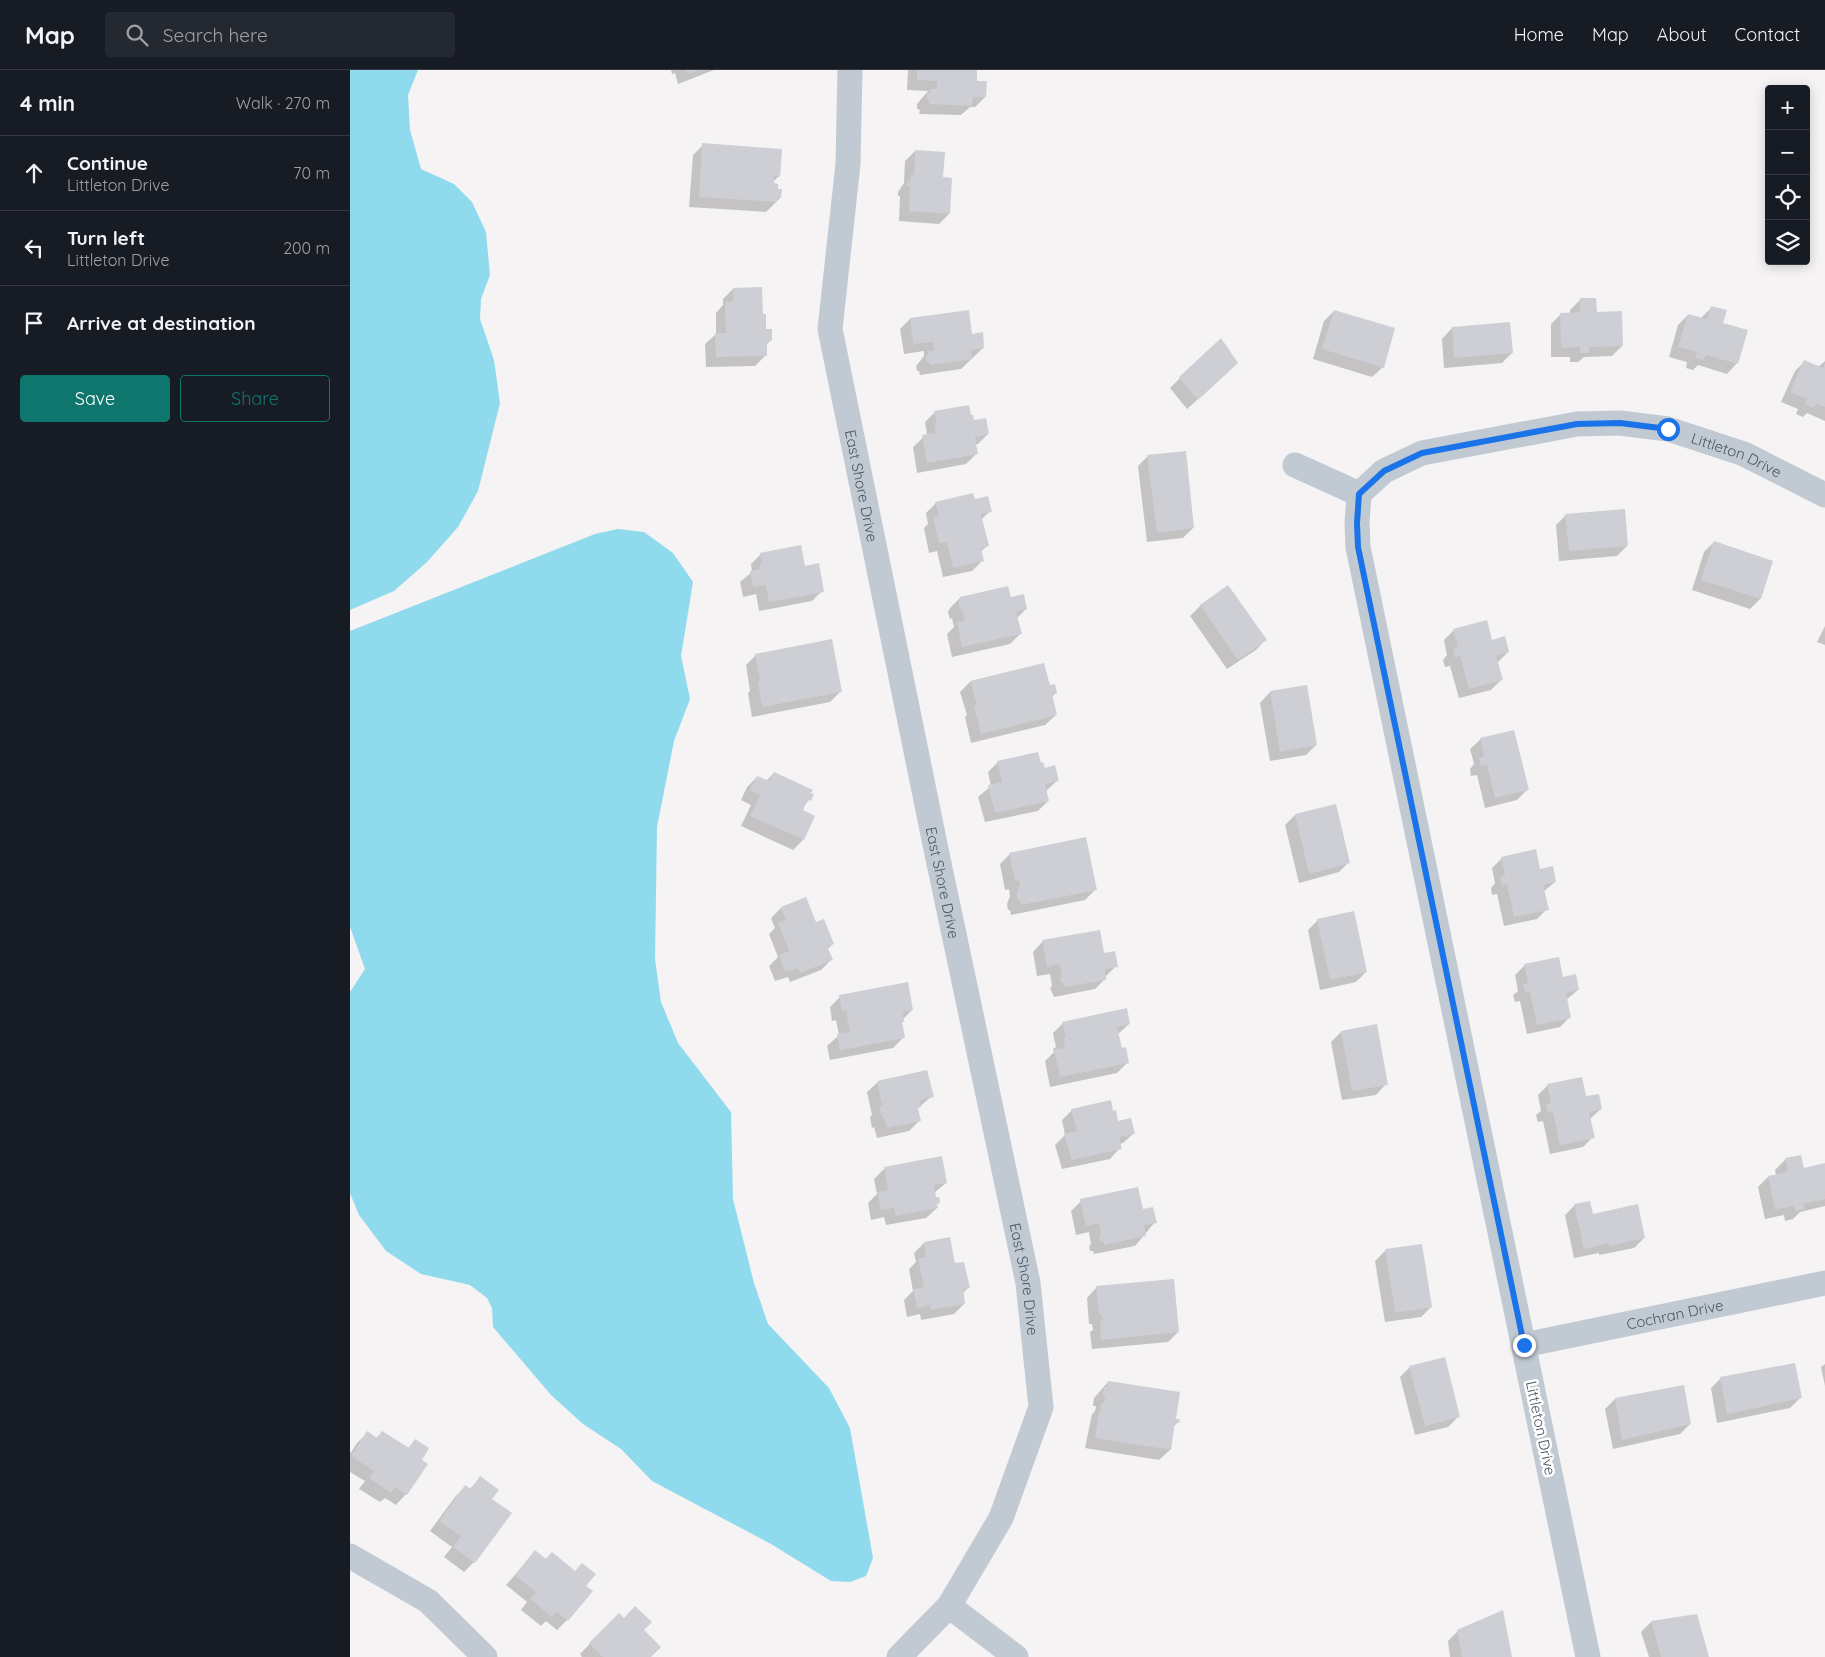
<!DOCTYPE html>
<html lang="en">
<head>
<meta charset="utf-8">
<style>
	body { margin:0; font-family:Quicksand,sans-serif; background:#242831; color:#f1f3f6 }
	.controls { position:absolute; right:15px; top:15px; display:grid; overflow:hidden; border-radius:5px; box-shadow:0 2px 12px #0003 }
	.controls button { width:45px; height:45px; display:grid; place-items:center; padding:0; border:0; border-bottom:1px solid #363941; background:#171b24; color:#f1f3f6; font:25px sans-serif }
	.stop { position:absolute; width:15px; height:15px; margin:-11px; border:4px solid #1a73e8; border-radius:50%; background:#fff }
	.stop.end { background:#1a73e8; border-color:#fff; box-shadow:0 1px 5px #0008 }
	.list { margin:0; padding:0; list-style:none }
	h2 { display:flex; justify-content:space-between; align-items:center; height:65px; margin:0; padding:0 20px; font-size:21px }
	h2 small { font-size:16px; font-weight:400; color:#9ea1a6 }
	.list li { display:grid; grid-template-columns:32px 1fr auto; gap:15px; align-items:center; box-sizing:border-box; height:75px; padding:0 20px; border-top:1px solid #363941 }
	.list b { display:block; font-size:19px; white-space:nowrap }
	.list p { margin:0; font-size:16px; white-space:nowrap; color:#9ea1a6 }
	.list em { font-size:16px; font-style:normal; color:#9ea1a6 }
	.actions { display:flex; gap:10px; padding:15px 20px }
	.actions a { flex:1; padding:11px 0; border:1px solid #0f766e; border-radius:5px; text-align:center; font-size:18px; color:#0f766e }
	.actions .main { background:#0f766e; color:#fff }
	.icon { flex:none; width:28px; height:28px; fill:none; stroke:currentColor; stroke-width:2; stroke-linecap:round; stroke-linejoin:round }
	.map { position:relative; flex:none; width:1475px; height:1587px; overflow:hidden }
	header { display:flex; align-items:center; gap:30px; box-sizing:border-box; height:70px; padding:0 25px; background:#171b24; border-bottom:1px solid #363941 }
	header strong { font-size:24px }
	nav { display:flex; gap:28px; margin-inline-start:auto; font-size:18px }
	.search { width:350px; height:45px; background:#242831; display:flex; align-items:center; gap:12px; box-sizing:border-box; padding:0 18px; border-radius:5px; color:#9ea1a6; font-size:19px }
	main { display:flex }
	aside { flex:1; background:#171b24 }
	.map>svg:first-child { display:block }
	.water { fill:#90daee }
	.shadow { fill:#0003 }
	.building { fill:#cdcfd5 }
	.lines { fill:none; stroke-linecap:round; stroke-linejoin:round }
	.street { stroke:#c1cad2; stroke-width:25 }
	.route { stroke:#1a73e8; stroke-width:6 }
	.labels { text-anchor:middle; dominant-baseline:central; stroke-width:5; stroke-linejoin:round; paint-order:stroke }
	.street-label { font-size:15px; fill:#4a5661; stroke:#fff }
</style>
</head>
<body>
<header>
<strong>Map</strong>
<div class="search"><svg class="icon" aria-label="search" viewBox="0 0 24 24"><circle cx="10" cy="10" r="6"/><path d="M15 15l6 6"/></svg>Search here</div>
<nav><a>Home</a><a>Map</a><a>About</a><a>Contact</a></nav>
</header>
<main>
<aside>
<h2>4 min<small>Walk · 270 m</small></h2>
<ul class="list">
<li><svg class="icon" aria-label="ahead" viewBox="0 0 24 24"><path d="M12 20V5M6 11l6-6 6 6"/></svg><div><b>Continue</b><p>Littleton Drive</p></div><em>70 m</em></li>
<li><svg class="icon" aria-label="left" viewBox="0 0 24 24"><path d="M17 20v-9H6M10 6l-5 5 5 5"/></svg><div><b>Turn left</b><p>Littleton Drive</p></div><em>200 m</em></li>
<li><svg class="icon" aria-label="arrive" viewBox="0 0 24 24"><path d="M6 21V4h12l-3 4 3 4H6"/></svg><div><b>Arrive at destination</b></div></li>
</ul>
<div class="actions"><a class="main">Save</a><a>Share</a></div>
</aside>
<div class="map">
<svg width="1475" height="1587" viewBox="0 0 1475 1587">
	<rect width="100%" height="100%" fill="#f5f3f3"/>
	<path class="water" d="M0,0H68L58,25L60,60L71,99L104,114L122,132L136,162L140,205L131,229L130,249L144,290L150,333L128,421L108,457L77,492L44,521L0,540Z
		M268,459L294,462L323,483L343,512L331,586L340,629L324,671L307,757L305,889L311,932L328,973L381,1042L383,1129L404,1213L418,1254L479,1318L500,1358L523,1488L516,1506L500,1512L481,1511L421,1474L302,1411L271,1379L233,1354L201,1325L143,1257L142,1238L137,1228L120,1215L71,1204L36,1181L9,1145L0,1123V922L15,899L0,857V561L245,464Z"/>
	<path class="shadow" d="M321,0H364L328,14L325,3L322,4Z
		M558,0H626L625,12L635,27L625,37H620L611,45L569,44L570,40L567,39V34L578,21L557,20Z
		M353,75L429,106L423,112L430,128L416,142L339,137L343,85Z
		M565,81L592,108L599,144L589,154L549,151L550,126H548V122L554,113L555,91Z
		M383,219L412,245L415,260L421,270L415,276L416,285L405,296L356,297L355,274L366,264V243L373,235V229Z
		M1230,230L1245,243L1272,276L1262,286L1234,287L1228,292H1220V287H1201V254L1211,244H1220V240Z
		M1362,237L1371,254L1387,293L1377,304L1348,295L1343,300L1336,298L1337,292L1319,287L1328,255L1338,245L1351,248Z
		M984,241L1033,297L1022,307L963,289L974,251Z
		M560,249L621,265L633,278L611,299L570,305L569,301H567L566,296L574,286V281L554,284L550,259Z
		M1102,258L1162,283L1152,293L1094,298L1092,269Z
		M1455,291L1468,297L1475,291V351L1457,343L1453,347L1446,344L1448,339L1431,332L1445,301Z
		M877,303L837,339L820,318L830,308Z
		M585,342L623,352L638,364L628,374H625L626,384L616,394L567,403L563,377L577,364L575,352Z
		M798,386L843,458L833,468L797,472L788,396Z
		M624,431L640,441L631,450L637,476L630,482L632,491L622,501L593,507L587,481L579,483L574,458L578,454L576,443L586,433Z
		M1216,445L1277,476L1267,486L1209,491L1206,455Z
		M1364,472L1422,491L1410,529L1400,539L1342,520L1354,482Z
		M411,484L454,498L472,521L462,531L409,541L406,524L393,527L390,512L402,502L401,494Z
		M878,516L916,569L906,580L877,599L840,546L850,536Z
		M610,528H660L676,539L667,548L670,564L660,574L602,587L597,564L604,557L602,548L600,549L598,542L600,538Z
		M1475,556V575L1467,572Z
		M1104,560L1141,572L1158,582L1148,592L1151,610L1141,620L1109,628L1100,596L1095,597L1093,590L1097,585L1094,570Z
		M406,585L490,622L480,632L402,647L398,623L400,621L396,595Z
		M620,612L699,617L706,623L701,627L706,645L695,655L621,673L615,647L617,645L610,622Z
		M956,616L966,675L956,685L920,691L910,633L920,622Z
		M1131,669L1177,720L1167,730L1135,738L1127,705L1121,706L1120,699L1124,694L1120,679Z
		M648,692L690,695L707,711L696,721L698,731L688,741L635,752L628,727L641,716L638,702Z
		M424,703L462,725L451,741L464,747L453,770L443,780L391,756L401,735L391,730L397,717L407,707L416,711Z
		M945,745L999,792L989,802L949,813L935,755Z
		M660,784L745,820L735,830L661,845L660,840H658L657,834L660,826L659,819L655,820L650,794Z
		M1152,788L1189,800L1205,812L1193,822L1197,839L1187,849L1154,856L1147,824L1142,825L1141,818L1145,813L1142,798Z
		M431,838L465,854L483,874L477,879L481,890L471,900L440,912L438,907L425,911L419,896L428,887L419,864L425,858L421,848Z
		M968,850L1016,902L1006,912L970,920L958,860Z
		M693,871L753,884L766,896L755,907V909L745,919L704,927L700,918L702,916L700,904L687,906L683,882Z
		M1175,895L1212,908L1228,920L1216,930L1220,947L1210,957L1177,964L1170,931L1165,932L1163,925L1168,921L1165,905Z
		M490,927L562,940L553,949L551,953L553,968L543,978L480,990L477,976L489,965L486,950L482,951L480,937Z
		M713,953L779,954L768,964L771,980L777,993L767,1003L700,1017L695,991L704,982L703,979L706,977L703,963Z
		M991,962L1036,1014L1026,1025L992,1030L981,972Z
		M528,1012L582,1026L567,1039L569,1051L559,1061L527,1068L524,1057L522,1058L520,1047L522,1045L517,1022Z
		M1198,1015L1235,1028L1251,1039L1240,1049L1243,1067L1233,1077L1200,1084L1193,1051L1188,1052L1186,1045L1191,1041L1188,1025Z
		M722,1040L762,1042L767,1052L784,1063L773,1073L769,1074L770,1078L760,1089L712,1099L705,1075L715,1065L712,1050Z
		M1450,1086L1453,1100L1475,1095V1136L1450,1142L1443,1149L1435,1151L1434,1145L1415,1149L1408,1117L1418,1107L1426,1105L1425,1100L1435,1090Z
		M591,1088L596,1113L584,1123L588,1133L586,1135L587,1138L576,1148L536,1155L534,1147L521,1150L518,1133L527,1124L524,1109L534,1099Z
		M731,1131L792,1141L805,1152L785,1176L744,1184L743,1181H740L739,1176L741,1174L739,1162L726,1165L721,1141Z
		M1225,1135L1242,1145L1294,1168L1284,1178L1249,1185V1183L1224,1188L1215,1145Z
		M574,1173L604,1194L618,1218L612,1224L614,1234L604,1244L571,1250L570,1244L557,1247L554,1230L563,1221L559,1199L566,1192L564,1183Z
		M1035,1181L1081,1237L1071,1247L1035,1252L1025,1191Z
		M747,1217L828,1262L818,1272L742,1279L740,1262L743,1260L742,1254H739L737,1228Z
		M1475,1294V1316L1471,1297Z
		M1060,1297L1108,1347L1098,1357L1065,1365L1050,1307Z
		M1371,1308L1450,1328L1440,1338L1367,1353L1361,1318Z
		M758,1312L828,1352L823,1357L820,1380L809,1390L735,1378L742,1344L745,1341L746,1336H743L744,1328Z
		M1265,1329L1340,1354L1330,1364L1263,1379L1255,1339Z
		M17,1363L26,1368L32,1363L57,1379L65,1371L70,1390L56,1424L46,1435L35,1428L30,1432L9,1419L15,1411L0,1402V1384L7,1373Z
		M130,1408L140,1429L124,1492L114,1502L94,1487L102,1477L80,1461L105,1427L115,1417L119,1420Z
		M185,1482L235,1516L217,1550L207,1560L196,1551L191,1556L171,1540L177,1532L156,1515Z
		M269,1544L274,1549L292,1560L299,1587H232L230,1584Z
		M1301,1552L1357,1587H1299L1291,1562Z
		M1108,1561L1161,1587H1100L1098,1571Z"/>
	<path class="building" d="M336,0H350L338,4Z
		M567,0H627V11H637L636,27H623L622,36L579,34V30L577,29V23H580V19H587V11L567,10Z
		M352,73L432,79L430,107L424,106V113L428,114V119H432L431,128H427V132L349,127Z
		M565,80L595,82L593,107L602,108L600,144L559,141L560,116H557L558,111H560L561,105H564Z
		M412,217L413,244H416V259H422V271H417V286L366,287L365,263H376L375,232L383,231V218Z
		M1230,228H1246L1247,242L1272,241L1273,276L1239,277V283H1230V277L1211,278L1210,243L1230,242Z
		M1361,236L1377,240L1373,253L1398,260L1388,294L1356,285L1354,290L1345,288L1347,282L1328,277L1338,244L1357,249Z
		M619,240L622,264L633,262L634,278L621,280L622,289L580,295L579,292H576V285H578V281L584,280L583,272L563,274L560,248Z
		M984,240L1045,258L1034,298L972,279Z
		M1160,252L1163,283L1104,288L1102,257Z
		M871,268L888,293L848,330L829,307Z
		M1454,290L1473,298L1475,293V337L1466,333L1464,338L1455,334L1457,329L1440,322Z
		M619,335L621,345H623L624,350L636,348L639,364L625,367L628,384L577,393L572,365L586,363L584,355H587L584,341Z
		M836,381L844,458L807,463L797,385Z
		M623,423L625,429L638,426L642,442L631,444L639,476L631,478L634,491L603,498L597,472L589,473L583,447L589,446L585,432Z
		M1275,439L1278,476L1219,481L1215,444Z
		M1364,471L1423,491L1411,529L1351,510Z
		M451,475L455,496L469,493L474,522L419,532L416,515L403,517L400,501L410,499V494H412L410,483Z
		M878,515L917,570L888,590L850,535Z
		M658,516L661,527L674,524L677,539L666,542L672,564L612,577L607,552L615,551L612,539H610L608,531H610V527Z
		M1137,550L1142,570L1155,566L1159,582L1146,586L1153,610L1119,619L1110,586L1105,588L1103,578L1108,577L1103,559Z
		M482,569L492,622L412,637L408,612L410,611L405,584Z
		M694,593L700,615L705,614L707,623L702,624L707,645L631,664L624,636L627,635L620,611Z
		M957,615L967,675L930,682L920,621Z
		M1164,660L1179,720L1145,728L1137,695L1131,697L1129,688L1134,686L1130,668Z
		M688,682L691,693L693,692L695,698L705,695L709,711L695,714L699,731L645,743L638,715L652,712L647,691Z
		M424,702L463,720L461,723L464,724L461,731L458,729L453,740L465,746L454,770L400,746L410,725L400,720L407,706L419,711Z
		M986,734L1000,793L959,804L945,744Z
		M736,767L747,820L671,835L670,830L668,831L666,823L668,822L667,817H670L669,810L665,811L659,783Z
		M1186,779L1190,799L1203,796L1206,812L1193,815L1199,840L1164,847L1157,814L1152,816L1150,806L1155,805L1151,787Z
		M456,827L466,852L474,849L484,874L477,876L483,890L450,903L448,898L435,902L429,885L439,881L428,853L436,850L431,837Z
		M1004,841L1017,902L980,910L967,849Z
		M750,860L754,883L765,881L768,897L755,899L756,910L714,917L713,913H711L709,907H712L710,894L697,897L692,870Z
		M1209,887L1213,907L1226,904L1229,920L1216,923L1221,948L1187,955L1180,922L1175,923L1173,914L1178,913L1174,894Z
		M558,912L563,940L553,942L554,952H552L555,968L490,980L487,964L500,962L496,941H492L489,925Z
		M777,938L780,954L767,957L772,978L776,977L779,993L710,1007L704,979L715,978L713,968L716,967L712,952Z
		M1027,954L1038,1015L1002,1021L991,961Z
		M577,1000L584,1027L569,1030L571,1037L568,1038L571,1051L537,1058L534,1048H532L529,1036H532L527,1011Z
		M1232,1007L1236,1026L1249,1024L1252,1039L1239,1042L1245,1068L1210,1075L1203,1042L1198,1043L1196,1034L1201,1033L1197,1014Z
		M761,1030L763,1041L766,1040L768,1051L781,1048L785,1064L769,1067L772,1079L722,1090L714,1064L727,1061L721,1039Z
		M1451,1085L1454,1098L1475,1093V1129L1453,1134L1454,1139L1445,1141L1444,1136L1425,1140L1418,1106L1438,1102L1435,1088Z
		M592,1086L597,1113L584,1115L586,1127H589L590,1133L587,1134L588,1138L546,1146L544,1138L531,1140L527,1122L538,1120L534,1097Z
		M788,1117L793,1139L803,1137L807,1153L794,1155L796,1166L754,1175L753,1171L750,1172L749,1165L751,1164L749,1153L736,1156L730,1129Z
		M1240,1131L1243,1144L1288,1134L1295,1168L1259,1176V1173L1234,1179L1224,1134Z
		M600,1167L605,1193L614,1192L620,1218L613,1219L615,1234L581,1240L580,1235L567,1238L563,1219L574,1217L568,1188L576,1187L574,1172Z
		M1072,1174L1082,1237L1045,1243L1035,1179Z
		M824,1209L829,1262L751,1270L750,1251H753L751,1244H749L746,1216Z
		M1095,1287L1110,1347L1075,1356L1059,1296Z
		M1445,1293L1452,1328L1377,1344L1370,1307Z
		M758,1311L830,1322L826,1349H830L829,1353L825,1352L821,1380L745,1368L749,1342H750L751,1333H754L755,1327L753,1326L754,1317H757Z
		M1334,1315L1341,1354L1272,1370L1265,1328Z
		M17,1361L27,1368L32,1361L59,1378L65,1369L79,1378L72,1390L78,1394L57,1425L45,1417L41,1423L19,1408L24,1401L1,1386Z
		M130,1406L149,1420L142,1429L162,1443L125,1493L103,1477L111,1466L91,1453L90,1450L115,1415L121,1419Z
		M185,1480L196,1489L202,1482L225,1501L232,1493L246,1504L236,1516L243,1521L218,1551L206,1542L202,1547L180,1529L186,1522L165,1505Z
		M285,1536L302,1552L294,1560L311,1577L301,1587H253L239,1573L269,1543L274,1548Z
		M1153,1540L1162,1587H1112L1107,1560Z
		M1347,1544L1359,1587H1311L1301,1551Z"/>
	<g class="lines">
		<g class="street">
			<path id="s1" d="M500,0L498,94L480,259L587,784L678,1213L691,1337L651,1448L599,1536L549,1587"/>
			<path d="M945,395L1009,424"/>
			<path id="s2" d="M1174,1275L1475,1213"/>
			<path d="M0,1486L78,1531L135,1587"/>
			<path d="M599,1536L666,1587"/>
			<path id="s3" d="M1238,1587L1008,477L1007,453L1009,424L1034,401L1072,383L1227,354L1270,353L1318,359L1394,384L1475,425"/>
		</g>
	</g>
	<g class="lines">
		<path class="route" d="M1174,1275L1008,477L1007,453L1009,424L1034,401L1072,383L1227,354L1270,353L1318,359"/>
	</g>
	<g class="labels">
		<g class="street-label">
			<text stroke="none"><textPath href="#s3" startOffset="1585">Littleton Drive</textPath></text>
			<text stroke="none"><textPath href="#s1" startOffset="420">East Shore Drive</textPath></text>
			<text stroke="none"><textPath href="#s1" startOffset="825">East Shore Drive</textPath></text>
			<text stroke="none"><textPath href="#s1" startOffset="1230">East Shore Drive</textPath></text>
			<text stroke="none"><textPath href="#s2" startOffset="154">Cochran Drive</textPath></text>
			<text transform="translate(1191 1358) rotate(78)">Littleton Drive</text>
		</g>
	</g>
</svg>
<div class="controls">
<button>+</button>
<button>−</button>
<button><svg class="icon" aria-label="locate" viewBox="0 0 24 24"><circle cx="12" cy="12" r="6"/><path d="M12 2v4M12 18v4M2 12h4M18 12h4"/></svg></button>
<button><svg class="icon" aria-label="layers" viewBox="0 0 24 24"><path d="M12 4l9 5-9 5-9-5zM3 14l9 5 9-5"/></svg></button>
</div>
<div class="stop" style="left:1318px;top:359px"></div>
<div class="stop end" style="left:1174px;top:1275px"></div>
</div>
</main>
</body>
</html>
